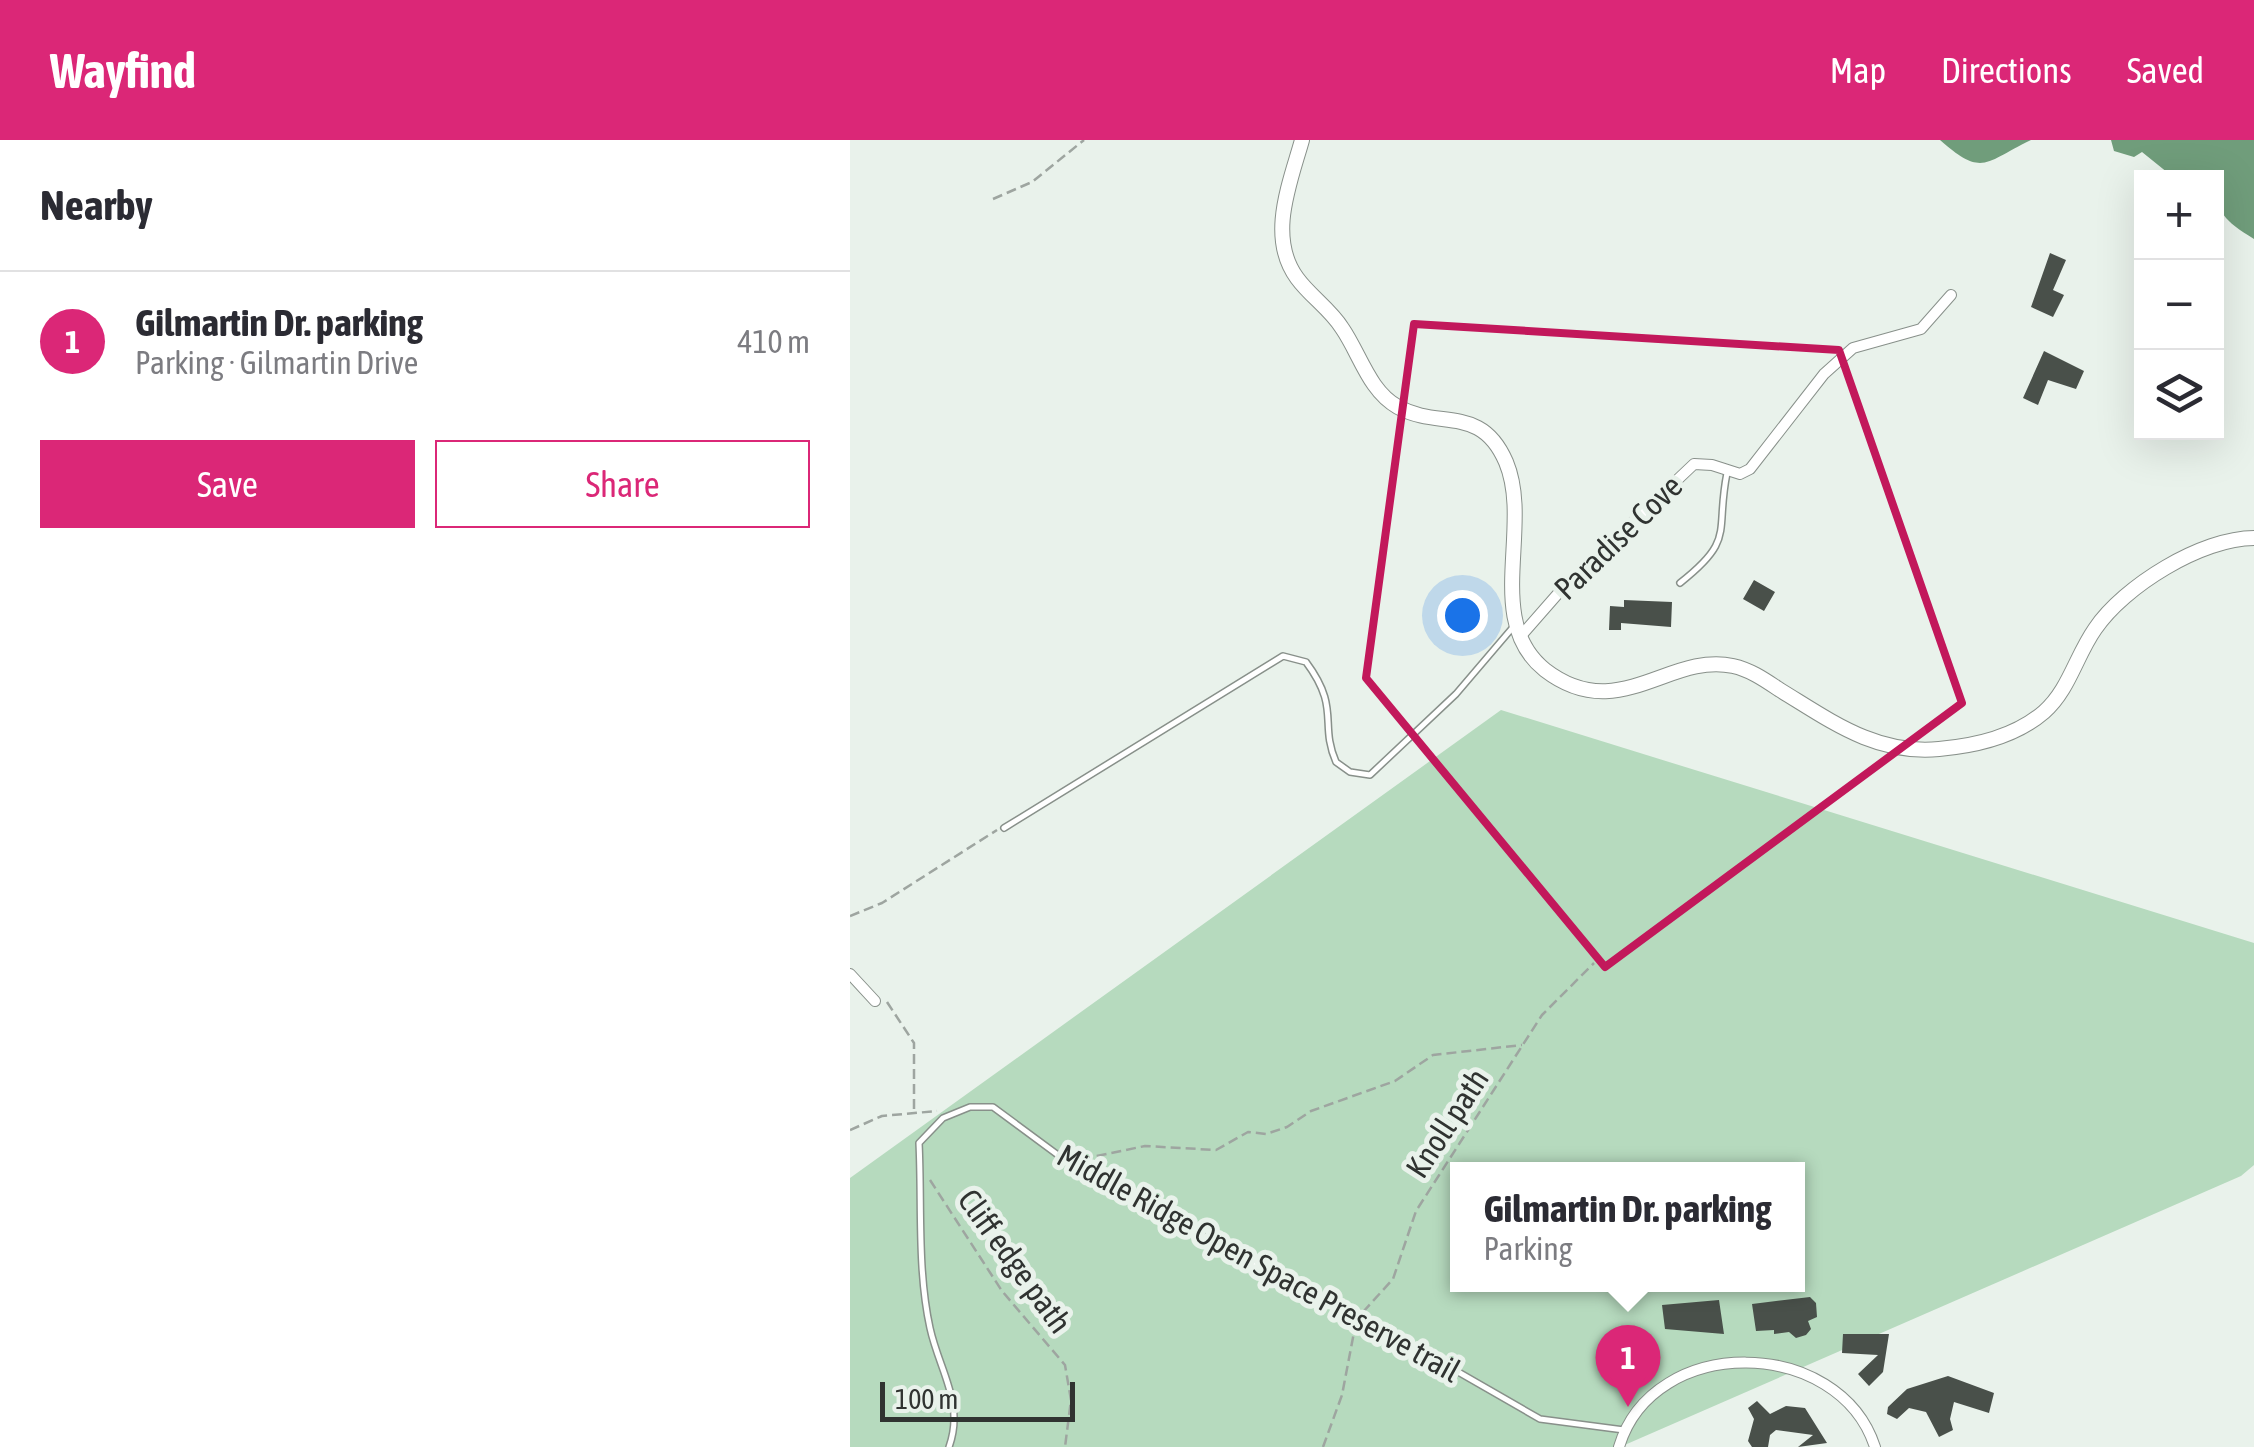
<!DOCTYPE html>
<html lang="en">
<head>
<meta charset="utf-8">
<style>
	body { margin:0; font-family:"Asap Condensed",sans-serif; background:#f2f2f3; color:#2b2b33 }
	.controls { position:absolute; right:30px; top:30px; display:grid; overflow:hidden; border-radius:0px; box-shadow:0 10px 40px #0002 }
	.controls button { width:90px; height:90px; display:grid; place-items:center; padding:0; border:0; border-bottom:2px solid #e1e1e2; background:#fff; color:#2b2b33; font:50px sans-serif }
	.scale { position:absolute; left:30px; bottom:25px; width:195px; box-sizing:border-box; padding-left:10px; border:5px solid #303331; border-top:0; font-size:28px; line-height:35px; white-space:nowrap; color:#303331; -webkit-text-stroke:8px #e9f2eb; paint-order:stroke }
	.you { position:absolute; left:612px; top:475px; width:35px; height:35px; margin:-25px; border:8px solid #fff; border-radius:50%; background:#1a73e8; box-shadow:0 0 0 15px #1a73e833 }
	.badge { display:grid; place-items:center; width:65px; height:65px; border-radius:50%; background:#db2777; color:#fff; font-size:32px; font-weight:700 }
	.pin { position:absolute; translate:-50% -82px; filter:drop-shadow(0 2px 5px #0008) }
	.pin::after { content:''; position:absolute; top:52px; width:35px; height:30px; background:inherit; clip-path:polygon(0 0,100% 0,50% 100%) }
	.popup { position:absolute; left:600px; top:1022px; width:355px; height:130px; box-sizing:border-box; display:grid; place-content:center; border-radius:0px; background:#fff; filter:drop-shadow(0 2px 8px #0005); font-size:32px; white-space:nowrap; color:#7c7c81 }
	.popup b { font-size:38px; color:#2b2b33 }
	.popup::after { content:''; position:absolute; left:50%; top:100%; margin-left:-20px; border:20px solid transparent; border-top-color:#fff }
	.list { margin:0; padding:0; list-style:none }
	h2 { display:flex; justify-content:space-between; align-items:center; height:130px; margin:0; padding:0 40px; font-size:42px }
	h2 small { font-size:32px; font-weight:400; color:#7c7c81 }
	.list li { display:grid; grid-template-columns:65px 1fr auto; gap:30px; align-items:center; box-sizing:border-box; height:140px; padding:0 40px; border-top:2px solid #e1e1e2 }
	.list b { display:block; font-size:38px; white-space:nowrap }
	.list p { margin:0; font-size:32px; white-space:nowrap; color:#7c7c81 }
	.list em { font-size:32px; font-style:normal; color:#7c7c81 }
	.actions { display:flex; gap:20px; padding:30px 40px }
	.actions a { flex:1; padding:22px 0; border:2px solid #db2777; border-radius:0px; text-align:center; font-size:35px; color:#db2777 }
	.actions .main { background:#db2777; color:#fff }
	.icon { flex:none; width:55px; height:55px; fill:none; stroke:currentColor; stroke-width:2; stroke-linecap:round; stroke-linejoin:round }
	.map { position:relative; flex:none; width:1404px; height:1307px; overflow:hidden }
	header { display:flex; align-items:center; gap:60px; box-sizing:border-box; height:140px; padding:0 50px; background:#db2777; color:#fff }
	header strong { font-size:48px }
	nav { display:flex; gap:55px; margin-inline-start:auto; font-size:35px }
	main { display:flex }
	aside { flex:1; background:#fff }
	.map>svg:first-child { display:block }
	.green { fill:#b6dabe; fill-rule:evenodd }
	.water { fill:#709d7b }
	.building { fill:#49504a }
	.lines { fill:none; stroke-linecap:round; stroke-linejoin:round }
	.lane-casing { stroke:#88908a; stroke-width:8 }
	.street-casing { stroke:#88908a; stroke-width:12 }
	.secondary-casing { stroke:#88908a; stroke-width:16 }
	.path { stroke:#9ea5a0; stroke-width:2.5; stroke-dasharray:10 5; stroke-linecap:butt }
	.lane { stroke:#fff; stroke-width:5 }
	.street { stroke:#fff; stroke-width:10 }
	.secondary { stroke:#fff; stroke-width:14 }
	.marked { fill:none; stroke:#c2185b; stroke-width:8; stroke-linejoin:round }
	.labels { text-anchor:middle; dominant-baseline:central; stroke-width:10; stroke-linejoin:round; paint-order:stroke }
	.street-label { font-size:32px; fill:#303331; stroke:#e9f2eb }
</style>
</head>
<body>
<header>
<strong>Wayfind</strong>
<nav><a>Map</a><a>Directions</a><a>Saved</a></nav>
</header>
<main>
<aside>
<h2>Nearby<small></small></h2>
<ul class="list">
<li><span class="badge">1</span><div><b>Gilmartin Dr. parking</b><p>Parking · Gilmartin Drive</p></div><em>410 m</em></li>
</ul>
<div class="actions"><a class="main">Save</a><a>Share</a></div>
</aside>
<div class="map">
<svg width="1404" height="1307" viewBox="0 0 1404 1307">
	<rect width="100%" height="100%" fill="#e9f2eb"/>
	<path class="green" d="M651,570L1404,803V1025L1391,1036L770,1307H0V1038ZM608,1030H948V1144H608Z"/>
	<path class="water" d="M1090,0H1181C1135,22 1133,38 1090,0Z
		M1261,0H1404V99C1374,80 1366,74 1366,38L1323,37L1292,12L1284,17L1264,11Z"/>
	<path class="building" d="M1200,113L1216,120L1203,150L1214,155L1203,177L1181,167Z
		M1194,211L1234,231L1226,249L1198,240L1188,265L1173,258Z
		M904,440L925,452L914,471L893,459Z
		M774,460L822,462L821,487L771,483V490H759L760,466L774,467Z
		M960,1157L966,1163L967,1177L958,1181L961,1189L956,1195L946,1198L939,1192L924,1194V1190L906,1191L902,1164Z
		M869,1160L874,1194L815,1189L812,1165Z
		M993,1194H1039L1033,1232L1019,1246L1008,1234L1028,1215L992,1213Z
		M1098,1236L1144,1253L1139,1273L1104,1262L1100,1279L1103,1290L1089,1297L1076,1272L1059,1268L1047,1279L1037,1274L1038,1267L1057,1249Z
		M907,1261L920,1274L936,1266L955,1268L977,1303L948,1307L963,1295L926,1290L920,1295L918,1307H902L898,1301L904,1279L898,1268Z"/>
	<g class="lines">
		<defs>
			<path id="lane" d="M830,443C886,399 865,393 877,333
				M154,688L433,516L456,522C491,569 469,583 486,622L500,632L520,635L606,554L664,486
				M99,1307C115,1263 89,1230 80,1188C67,1129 72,1063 69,1003L93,978L120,967H143L235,1035L556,1202L690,1279L774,1290"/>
			<path id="street" d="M670,497L712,449L844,324L862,325L890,334L900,329L974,234L1003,208L1071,189L1101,155
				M0,834L25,861
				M769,1307C803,1193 989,1196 1025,1307"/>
			<path id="secondary" d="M452,0C440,43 417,97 447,138C460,156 480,169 492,188C510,214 519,251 548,267C590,290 631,264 656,322C683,386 633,481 695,530C768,586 819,512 883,526C901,530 915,540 930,550C981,581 1026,615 1089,609C1125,606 1165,597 1194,572C1219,550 1226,516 1245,489C1274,446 1352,398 1404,398"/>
		</defs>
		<use href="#lane" class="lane-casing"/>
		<use href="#street" class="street-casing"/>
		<use href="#secondary" class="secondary-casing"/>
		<path class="path" d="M143,59L182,42L234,0
			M0,776L32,763L147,690
			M37,862L64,903V969
			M0,990L32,976L87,971
			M232,1019L295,1006L366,1010L398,992L416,994L437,987L461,971L545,941L583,915L672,905
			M80,1040L152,1151L215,1225L221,1260L215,1307
			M513,1172L543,1139L566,1071L692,875L744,823
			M473,1307L492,1255L505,1187"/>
		<use href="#lane" class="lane"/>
		<use href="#street" class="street"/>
		<use href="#secondary" class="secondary"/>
	</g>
	<path class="marked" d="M564,184L989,210L1112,563L755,827L516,538Z"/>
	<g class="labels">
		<g class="street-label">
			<text transform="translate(768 397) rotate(-44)">Paradise Cove</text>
			<text transform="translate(597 983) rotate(-57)">Knoll path</text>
			<text transform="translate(165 1121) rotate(54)">Cliff edge path</text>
			<text transform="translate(409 1123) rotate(29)">Middle Ridge Open Space Preserve trail</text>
		</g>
	</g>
</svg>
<div class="controls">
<button>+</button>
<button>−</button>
<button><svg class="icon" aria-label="layers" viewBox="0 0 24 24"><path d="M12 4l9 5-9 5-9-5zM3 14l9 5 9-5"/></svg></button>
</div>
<div class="scale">100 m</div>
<div class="you"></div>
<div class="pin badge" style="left:778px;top:1267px">1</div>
<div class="popup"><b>Gilmartin Dr. parking</b>Parking</div>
</div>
</main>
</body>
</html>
